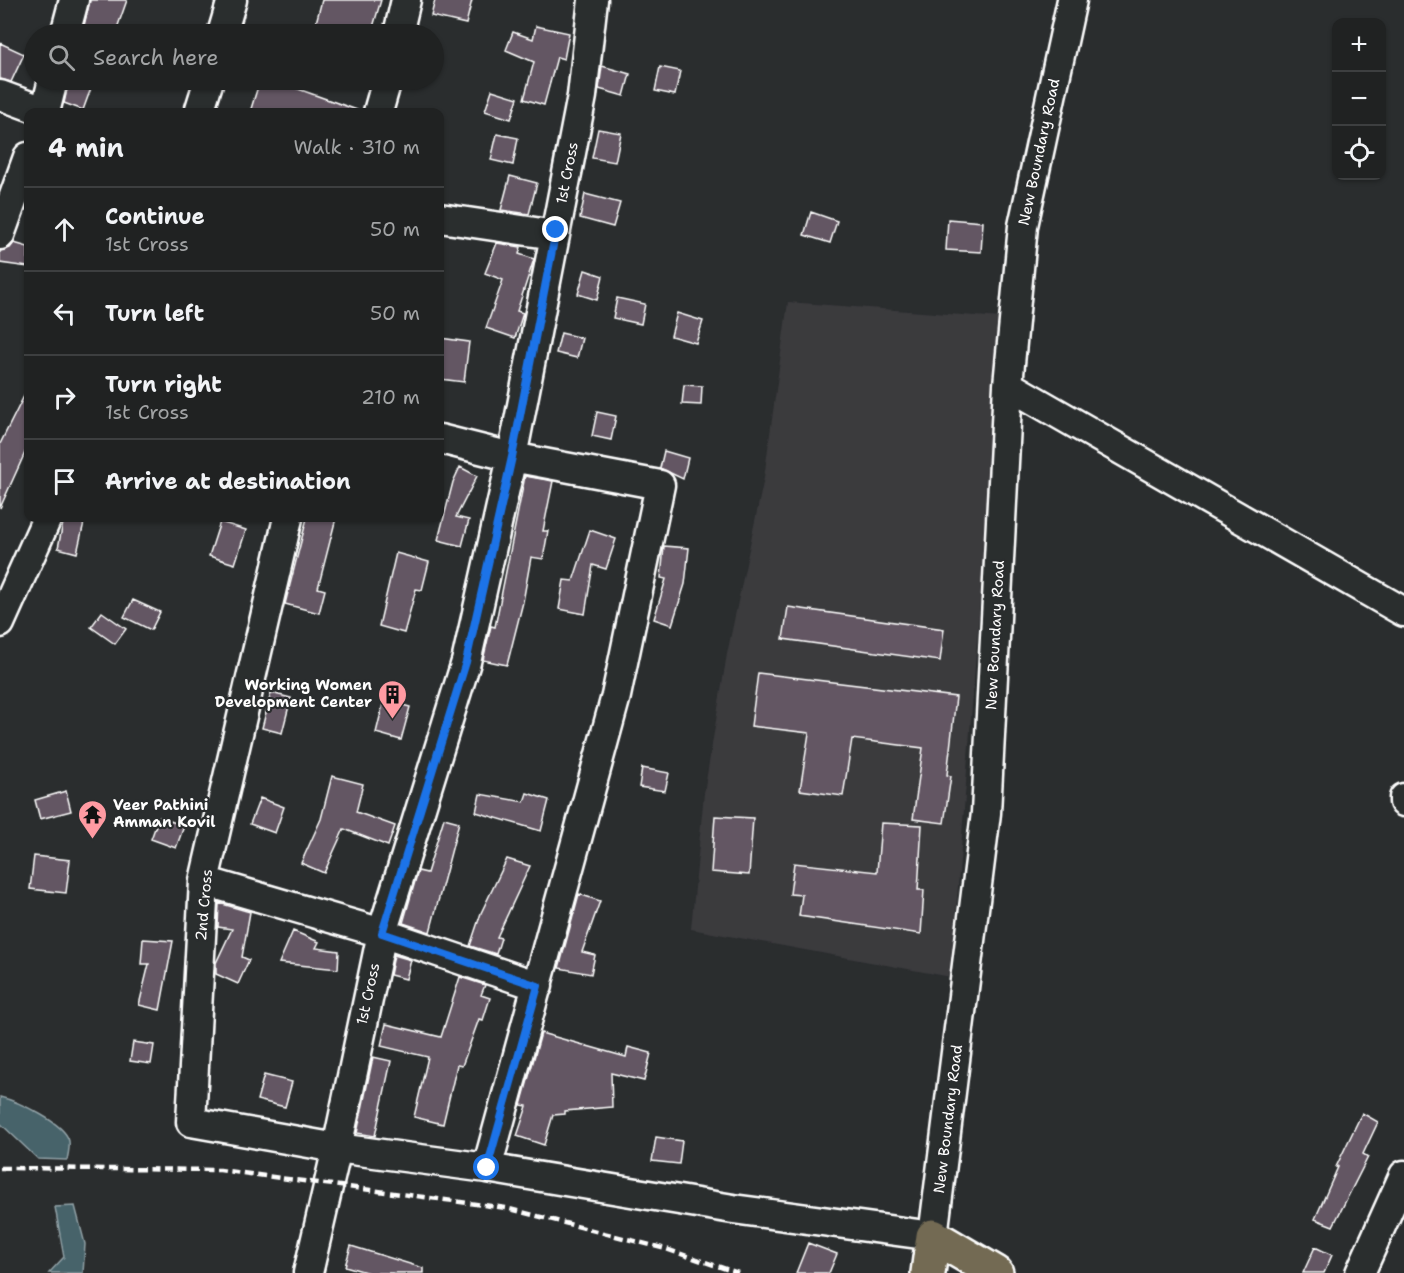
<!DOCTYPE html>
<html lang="en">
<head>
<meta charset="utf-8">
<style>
	body { margin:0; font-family:"Shantell Sans",sans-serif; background:#2d2f2f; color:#f1f3f6 }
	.controls { position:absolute; right:18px; top:18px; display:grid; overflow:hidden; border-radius:12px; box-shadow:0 2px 4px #0004 }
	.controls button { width:54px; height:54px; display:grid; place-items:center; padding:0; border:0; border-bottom:2px solid #3d3f40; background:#202222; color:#f1f3f6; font:30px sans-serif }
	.stop { position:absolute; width:18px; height:18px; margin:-14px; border:4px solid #1a73e8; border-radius:50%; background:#fff }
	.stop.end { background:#1a73e8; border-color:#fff; box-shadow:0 2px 6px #0008 }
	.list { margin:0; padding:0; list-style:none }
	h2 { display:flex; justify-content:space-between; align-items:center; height:78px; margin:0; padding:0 24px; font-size:26px }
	h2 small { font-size:20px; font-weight:400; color:#a2a4a5 }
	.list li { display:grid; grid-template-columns:39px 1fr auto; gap:18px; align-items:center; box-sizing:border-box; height:84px; padding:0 24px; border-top:2px solid #3d3f40 }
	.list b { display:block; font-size:22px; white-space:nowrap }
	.list p { margin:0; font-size:20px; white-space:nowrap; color:#a2a4a5 }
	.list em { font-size:20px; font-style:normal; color:#a2a4a5 }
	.icon { flex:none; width:33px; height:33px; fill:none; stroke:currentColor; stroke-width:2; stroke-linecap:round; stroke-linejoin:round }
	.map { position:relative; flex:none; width:1404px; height:1273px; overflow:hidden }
	.search { position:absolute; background:#202222; box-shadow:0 2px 4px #0004; left:24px; top:24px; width:420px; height:66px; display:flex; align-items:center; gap:15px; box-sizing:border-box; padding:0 21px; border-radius:33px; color:#a2a4a5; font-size:22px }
	.panel { position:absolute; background:#202222; box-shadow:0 2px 4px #0004; left:24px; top:108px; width:420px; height:414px; border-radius:12px }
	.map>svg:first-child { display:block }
	.built { fill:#3b3a3e }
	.water { fill:#47636b; stroke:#91a1a6; stroke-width:1.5 }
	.building { fill:#645763; stroke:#fff; stroke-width:1.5 }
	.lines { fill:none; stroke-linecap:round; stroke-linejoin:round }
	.minor-casing { stroke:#fff; stroke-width:33 }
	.major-casing { stroke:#fff; stroke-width:38 }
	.minor { stroke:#2a2d2e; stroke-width:28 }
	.major { stroke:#736b52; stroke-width:33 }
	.rail { stroke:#fff; stroke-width:4.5; stroke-dasharray:9 4.5; stroke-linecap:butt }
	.route { stroke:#1a73e8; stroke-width:8 }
	.labels { text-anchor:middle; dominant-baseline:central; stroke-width:4.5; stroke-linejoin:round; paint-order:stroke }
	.street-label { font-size:15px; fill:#fff; stroke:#2a2d2e }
	.poi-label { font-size:15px; font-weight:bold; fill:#fff; stroke:#2a2d2e; text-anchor:end }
</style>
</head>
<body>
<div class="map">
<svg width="1404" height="1273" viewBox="0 0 1404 1273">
	<rect width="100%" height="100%" fill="#2a2d2e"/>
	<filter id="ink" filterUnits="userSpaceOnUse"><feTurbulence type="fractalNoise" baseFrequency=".0167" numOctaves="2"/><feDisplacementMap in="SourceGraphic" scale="12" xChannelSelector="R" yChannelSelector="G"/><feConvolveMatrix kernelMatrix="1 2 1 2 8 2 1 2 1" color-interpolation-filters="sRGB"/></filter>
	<g filter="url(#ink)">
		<path class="built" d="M788,302L1002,318L951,977L691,929L704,793L727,654L764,478Z"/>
		<path class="water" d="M0,1097C17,1101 65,1123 69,1141C70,1147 68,1155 67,1160L38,1159L0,1123Z
			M75,1206L85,1244L83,1273H49L64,1257L55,1207Z"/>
		<path class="building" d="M90,0H127L115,34H82Z
			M322,0H381L371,34H313Z
			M435,0H472L466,24L431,16Z
			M536,26L569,33L564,59L557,57L544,105L524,99L534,62L506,50L513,32L533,39Z
			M0,43L24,54L11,82L0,79Z
			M602,66L630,74L624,96L599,89Z
			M660,67L680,71L675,95L655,91Z
			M69,80H94L83,110L64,103Z
			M260,80H289L287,85L357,110L356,112H250Z
			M492,90L518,98L511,119L485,111Z
			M598,129L621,133L615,162L592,158Z
			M497,134L518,138L513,165L491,160Z
			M510,176L537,183L529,214L501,210Z
			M585,194L620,203L613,227L580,218Z
			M811,212L837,221L830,243L804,235Z
			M948,219L983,222L981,252L946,250Z
			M14,243L28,247V267L0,263V251L10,248Z
			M497,243L521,247L519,254L534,259L517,311L523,313L515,338L486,328L503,280L485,273Z
			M585,270L603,276L597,300L578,294Z
			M617,298L645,304L641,324L613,318Z
			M677,313L703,321L696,343L671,336Z
			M561,333L582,338L577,358L556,353Z
			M440,338L469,342L464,382L440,379Z
			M684,385L702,386L701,405L682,404Z
			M28,388V446L0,508V444Z
			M597,412L616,416L611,440L592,436Z
			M664,451L688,458L683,479L660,468Z
			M460,467L477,476L456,517L469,520L462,546L438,540L453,482Z
			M525,476L553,481L543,531H548L543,559L531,557L523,602L507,665L483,660L491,626L495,627Z
			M64,518H85L77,553L58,548Z
			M307,518H336L318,588L325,590L319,613L285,604Z
			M220,522L246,530L235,564L209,556Z
			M590,530L616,539L606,569L593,565L585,614L559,609L564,580L573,581Z
			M664,546L689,548L685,584L672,625L654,619L666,579L661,578Z
			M396,553L429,562L422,590L416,589L404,633L379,626Z
			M133,600L160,612L151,630L124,617Z
			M788,607L944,629L940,661L783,639Z
			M102,612L126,629L115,644L91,627Z
			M758,673L956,697L947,775L951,776L944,823L913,819L923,748L852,739L843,796L800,790L809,733L751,726Z
			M271,693L291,698L282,733L262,728Z
			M384,700L410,707L401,740L376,733Z
			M642,768L669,773L665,791L639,787Z
			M332,776L363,784L356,812L395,826L388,846L344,829L324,873L301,863L321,819Z
			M66,791L71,811L40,819L35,800Z
			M527,793L549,800L541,831L476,812L480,794L524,802Z
			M260,798L284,807L275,833L250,824Z
			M715,816L753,818L749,875L711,872Z
			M159,817L184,826L176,848L151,839Z
			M444,818L459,822L430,932L403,923L418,871L427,873Z
			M881,823L922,825L918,890H924L921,934L799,916L802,895L790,894L794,863L877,872Z
			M34,856L70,860L66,893L30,889Z
			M507,859L530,866L497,937L501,938L496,954L470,946L481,913Z
			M579,894L600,901L582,952L595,955L591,974L559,968Z
			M219,903L250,912L242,957L249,960L238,984L216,974V963L232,929L218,927Z
			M293,931L319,942L316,948L339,951L338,969L279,963Z
			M143,939L173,941L160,1010L139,1005L149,964H141Z
			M394,955L411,960L406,979L390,975Z
			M460,977L485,985L481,995L490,998L483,1020L479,1019L462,1066L457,1065L443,1124L414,1117L428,1057L381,1046L386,1024L441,1037Z
			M541,1033L626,1057L628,1047L651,1053L644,1081L611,1073L612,1107L565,1111V1114L553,1115L544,1145L517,1136L527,1106L521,1105Z
			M133,1042L154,1045L151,1064L130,1061Z
			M373,1057L391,1061L375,1136L357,1133Z
			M264,1075L292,1082L285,1107L257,1100Z
			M1362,1113L1378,1122L1363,1154L1368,1157L1333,1226L1315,1219L1338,1167H1336Z
			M656,1137L682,1141L679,1164L652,1161Z
			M808,1243L837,1254L829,1273H796Z
			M351,1246L423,1268V1273H369L345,1266Z
			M1315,1247L1332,1255L1324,1273H1303Z"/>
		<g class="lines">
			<defs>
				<path id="minor" d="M65,34L74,0
					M222,34L232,0
					M398,34L406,0
					M0,95L46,112
					M45,112L53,80
					M199,112L209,80
					M378,112L387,80
					M440,218L555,235
					M0,235L28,157
					M1008,385L1404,612
					M440,439L512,457L660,485L616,696L487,1168
					M288,518L204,881L191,1122L337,1148L487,1168L733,1209L933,1236L986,813L1008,385L1023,226L1072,0
					M0,623L47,518
					M1404,798V802
					M204,881L382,933L538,986
					M308,1273L337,1148L382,933L466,662L512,457L582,96L593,0
					M1360,1273L1404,1175"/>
				<path id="major" d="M928,1273L933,1236L996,1273"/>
			</defs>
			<use href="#minor" class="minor-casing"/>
			<use href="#major" class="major-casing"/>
			<use href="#minor" class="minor"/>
			<use href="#major" class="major"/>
			<path class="rail" d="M0,1168L220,1170L506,1208L666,1249L738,1273"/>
		</g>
	</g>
	<g class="lines" filter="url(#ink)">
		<path class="route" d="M487,1168L538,986L382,933L466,662L512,457L556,230"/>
	</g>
	<defs>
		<symbol id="building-pin" viewBox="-11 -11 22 30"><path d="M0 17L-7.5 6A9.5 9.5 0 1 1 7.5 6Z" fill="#ff9aa2" stroke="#2a2d2e"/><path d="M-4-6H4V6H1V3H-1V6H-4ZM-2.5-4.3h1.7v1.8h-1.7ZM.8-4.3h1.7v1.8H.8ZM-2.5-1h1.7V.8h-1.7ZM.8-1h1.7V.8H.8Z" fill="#111"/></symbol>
		<symbol id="temple-pin" viewBox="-11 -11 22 30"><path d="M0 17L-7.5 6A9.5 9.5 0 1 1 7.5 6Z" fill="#ff9aa2" stroke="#2a2d2e"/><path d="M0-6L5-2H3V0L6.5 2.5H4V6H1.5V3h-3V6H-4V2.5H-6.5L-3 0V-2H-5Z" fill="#111"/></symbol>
	</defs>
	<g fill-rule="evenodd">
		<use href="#building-pin" x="376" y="678" width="33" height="45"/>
		<use href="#temple-pin" x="76" y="798" width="33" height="45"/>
	</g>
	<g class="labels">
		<g class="street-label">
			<text transform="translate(1039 152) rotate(-78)">New Boundary Road</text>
			<text transform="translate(567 173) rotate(-79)">1st Cross</text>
			<text transform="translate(995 635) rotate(-87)">New Boundary Road</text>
			<text transform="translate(204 905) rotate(-85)">2nd Cross</text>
			<text transform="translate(368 994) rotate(-78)">1st Cross</text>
			<text transform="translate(948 1119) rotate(-83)">New Boundary Road</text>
		</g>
		<g class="poi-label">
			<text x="372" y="685">Working Women<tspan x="372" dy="17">Development Center</tspan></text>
			<text x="113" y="805" text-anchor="start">Veer Pathini<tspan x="113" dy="17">Amman Kovil</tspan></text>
		</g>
	</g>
</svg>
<div class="controls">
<button>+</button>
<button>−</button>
<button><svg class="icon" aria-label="locate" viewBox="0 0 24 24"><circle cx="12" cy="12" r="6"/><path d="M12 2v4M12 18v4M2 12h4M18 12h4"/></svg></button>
</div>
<div class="stop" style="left:487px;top:1168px"></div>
<div class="stop end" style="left:556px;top:230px"></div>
<div class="search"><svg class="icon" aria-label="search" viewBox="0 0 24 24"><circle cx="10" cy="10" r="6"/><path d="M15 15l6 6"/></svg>Search here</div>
<section class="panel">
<h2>4 min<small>Walk · 310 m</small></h2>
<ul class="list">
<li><svg class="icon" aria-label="ahead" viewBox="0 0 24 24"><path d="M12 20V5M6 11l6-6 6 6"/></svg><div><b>Continue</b><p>1st Cross</p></div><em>50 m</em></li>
<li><svg class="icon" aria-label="left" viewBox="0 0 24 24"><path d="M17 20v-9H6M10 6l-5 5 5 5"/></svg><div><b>Turn left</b></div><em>50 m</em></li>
<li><svg class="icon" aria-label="right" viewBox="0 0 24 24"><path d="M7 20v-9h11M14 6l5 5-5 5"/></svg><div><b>Turn right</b><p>1st Cross</p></div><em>210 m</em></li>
<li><svg class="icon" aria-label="arrive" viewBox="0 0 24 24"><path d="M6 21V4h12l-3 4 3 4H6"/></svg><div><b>Arrive at destination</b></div></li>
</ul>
</section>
</div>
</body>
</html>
